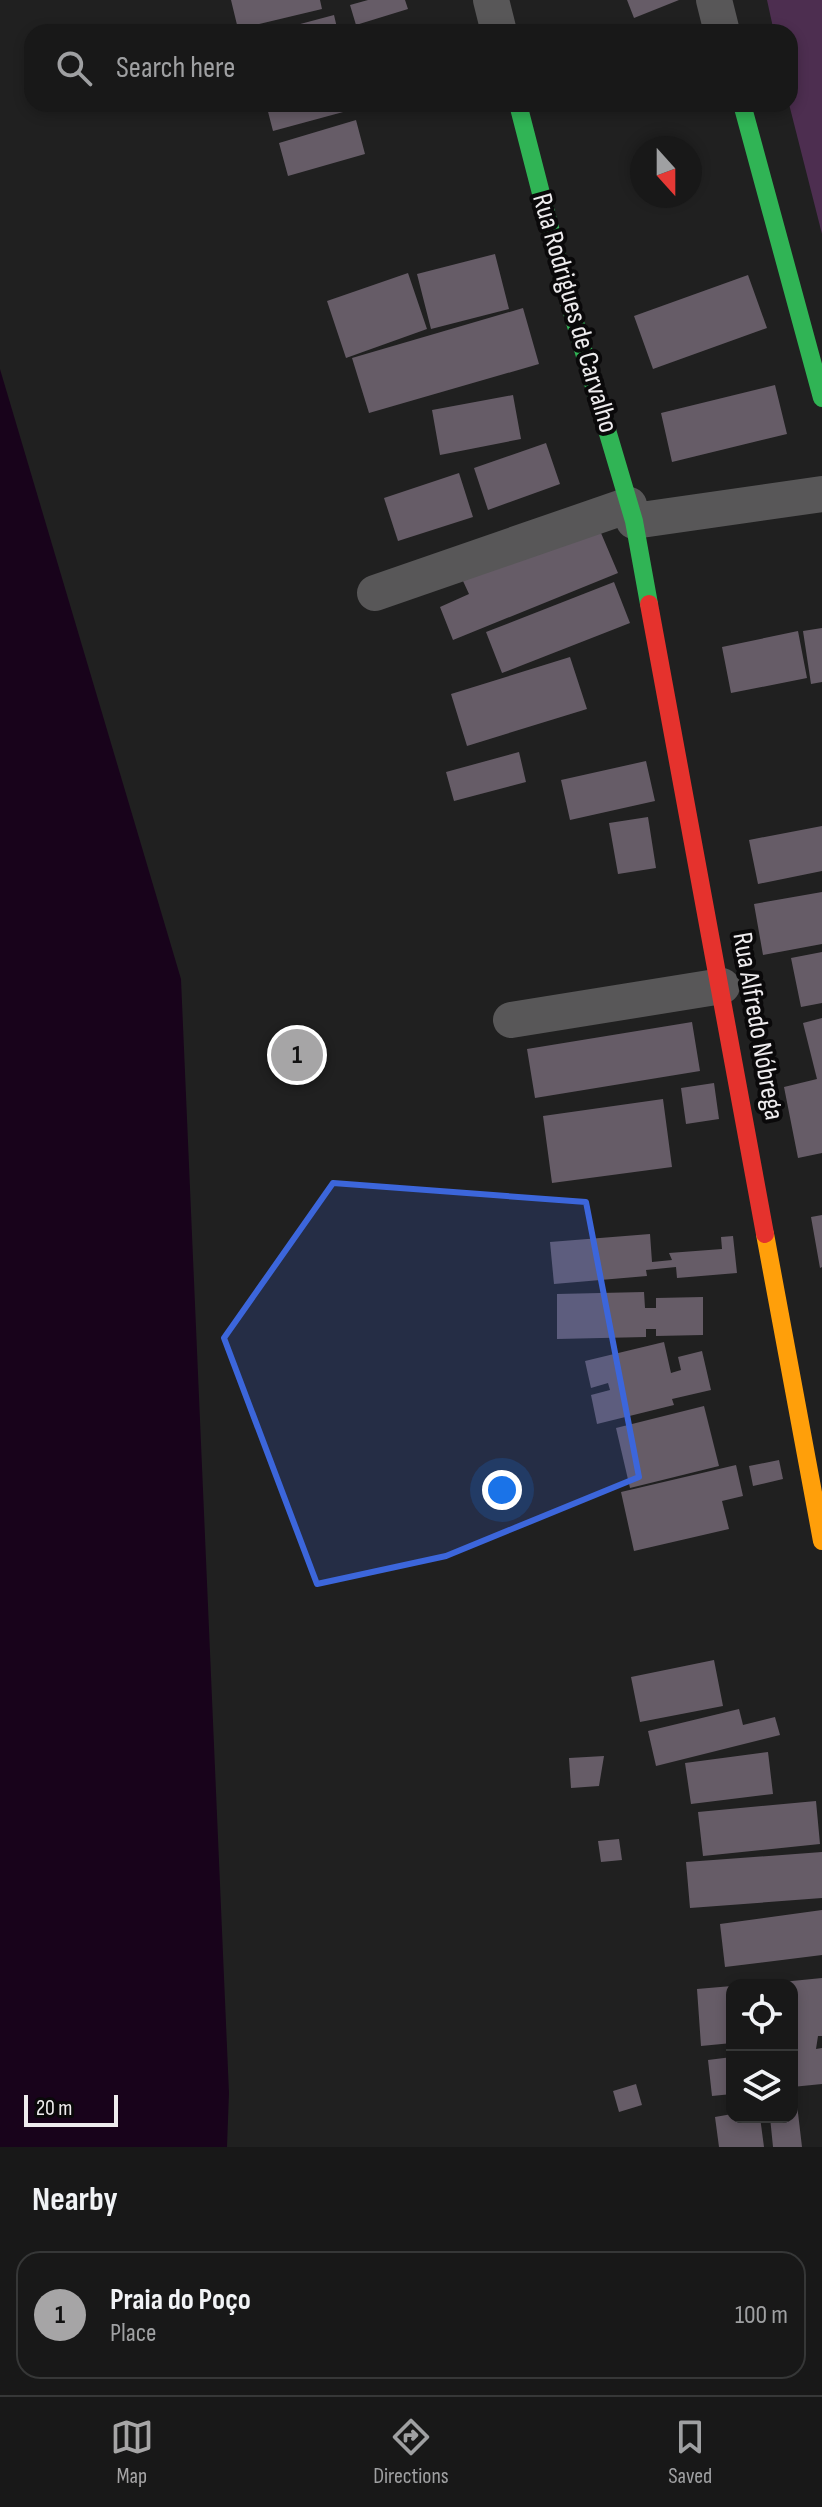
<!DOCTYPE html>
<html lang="en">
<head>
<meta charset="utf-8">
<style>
	body { margin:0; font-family:"Sofia Sans Condensed",sans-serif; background:#212121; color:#f1f3f6 }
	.controls { position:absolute; right:24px; bottom:24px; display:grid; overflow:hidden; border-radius:16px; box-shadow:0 4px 12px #0003 }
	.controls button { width:72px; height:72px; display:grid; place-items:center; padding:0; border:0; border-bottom:2px solid #363737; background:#181818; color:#f1f3f6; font:40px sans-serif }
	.compass { position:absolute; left:630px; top:136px; width:72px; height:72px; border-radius:50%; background:#181818; box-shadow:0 4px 12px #0003; rotate:159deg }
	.scale { position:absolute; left:24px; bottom:20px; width:94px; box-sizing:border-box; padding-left:8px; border:4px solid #eeecee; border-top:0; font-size:22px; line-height:28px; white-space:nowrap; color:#eeecee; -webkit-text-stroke:6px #0a090a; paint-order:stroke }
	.you { position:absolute; left:502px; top:1490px; width:28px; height:28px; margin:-20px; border:6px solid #fff; border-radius:50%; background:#1a73e8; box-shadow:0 0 0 12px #1a73e833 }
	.badge { display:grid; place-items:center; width:52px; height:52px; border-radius:50%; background:#a6a5a6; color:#111; font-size:26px; font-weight:700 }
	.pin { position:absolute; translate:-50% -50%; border:4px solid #fff; box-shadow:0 2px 8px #0006 }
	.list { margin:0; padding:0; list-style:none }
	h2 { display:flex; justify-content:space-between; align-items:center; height:104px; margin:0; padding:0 32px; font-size:34px }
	h2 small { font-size:26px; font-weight:400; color:#9fa0a2 }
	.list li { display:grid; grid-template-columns:52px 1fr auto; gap:24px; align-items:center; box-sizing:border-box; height:128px; margin:0 16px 16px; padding:0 16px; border:2px solid #363737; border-radius:24px }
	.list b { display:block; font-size:30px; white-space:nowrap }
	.list p { margin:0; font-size:26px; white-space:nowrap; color:#9fa0a2 }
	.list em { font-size:26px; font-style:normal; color:#9fa0a2 }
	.icon { flex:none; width:44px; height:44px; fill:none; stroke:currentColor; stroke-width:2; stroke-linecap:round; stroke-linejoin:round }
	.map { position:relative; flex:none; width:822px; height:2147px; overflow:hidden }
	.search { position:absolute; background:#181818; box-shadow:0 4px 12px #0003; left:24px; right:24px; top:24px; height:88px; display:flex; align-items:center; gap:20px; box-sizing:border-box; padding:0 28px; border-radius:24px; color:#9fa0a2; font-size:30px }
	.sheet { height:248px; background:#181818 }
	nav { display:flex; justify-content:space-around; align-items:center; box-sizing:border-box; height:112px; border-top:2px solid #363737; background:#181818; font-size:22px; color:#9fa0a2 }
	nav a { display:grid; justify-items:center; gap:4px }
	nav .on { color:#a6a5a6 }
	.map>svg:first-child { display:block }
	.green { fill:#4d2e50 }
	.water { fill:#18031b }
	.building { fill:#665c67 }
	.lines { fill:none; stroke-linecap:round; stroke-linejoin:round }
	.street { stroke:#585758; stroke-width:36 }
	.fast { stroke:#30b455; stroke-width:18 }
	.slow { stroke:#ff9f0a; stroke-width:18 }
	.jam { stroke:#e5322d; stroke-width:18 }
	.marked { fill:#3c66db; fill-opacity:0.2; stroke:#3c66db; stroke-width:6; stroke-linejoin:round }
	.labels { text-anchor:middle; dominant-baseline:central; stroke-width:8; stroke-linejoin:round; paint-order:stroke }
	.street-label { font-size:28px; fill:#eeecee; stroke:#0a090a }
</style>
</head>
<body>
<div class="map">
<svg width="822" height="2147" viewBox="0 0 822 2147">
	<rect width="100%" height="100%" fill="#202020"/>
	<path class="green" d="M767,0H822V234L789,104L790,32H774Z"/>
	<path class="water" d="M0,369L181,979L229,2093L227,2147H0Z"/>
	<path class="building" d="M231,0H320L322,9L238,29Z
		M368,0H405L408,9L356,25L350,5Z
		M627,0H679L634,18Z
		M334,15L338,32H275L274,31Z
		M266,104H369V105L273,131Z
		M356,120L365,154L288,176L279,143Z
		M495,254L509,309L431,329L417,274Z
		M408,273L427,329L346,358L327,301Z
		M748,275L767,328L653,369L634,316Z
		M523,308L539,364L369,413L352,358Z
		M775,385L787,434L672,462L661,413Z
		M513,395L521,439L440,455L432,410Z
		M546,443L560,484L488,510L474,468Z
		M459,473L473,517L398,541L384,498Z
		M598,526L618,573L453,640L440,607L469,594L463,581Z
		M614,582L630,623L502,673L486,632Z
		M822,628V682L811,684L803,631Z
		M798,631L807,678L731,693L722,647Z
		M570,657L587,709L467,746L451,694Z
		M519,752L526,782L454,801L446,772Z
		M646,761L655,801L570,820L561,780Z
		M648,817L656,868L618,874L609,823Z
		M822,826V871L758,884L749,840Z
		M822,892V944L763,955L754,904Z
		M822,952V1003L801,1007L791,958Z
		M822,1018V1153L798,1158L784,1087L817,1079L803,1023Z
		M692,1022L700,1071L535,1098L527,1049Z
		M714,1083L719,1119L686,1124L681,1088Z
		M663,1099L672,1167L552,1183L543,1116Z
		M822,1215V1267L820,1268L811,1217Z
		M650,1234L652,1262L672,1260L669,1253L722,1249L721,1237L733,1236L737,1273L677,1278L676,1267L646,1270L647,1276L554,1284L550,1242Z
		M644,1292L645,1308H656V1298L703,1297V1335L656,1336V1329H646V1337L557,1339V1294Z
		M664,1342L671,1373L681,1370L678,1357L702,1351L711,1390L672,1399L674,1405L597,1424L591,1395L610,1390L608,1383L591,1388L585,1361Z
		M704,1406L719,1466L630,1488L616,1428Z
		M779,1460L783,1479L753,1486L749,1466Z
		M736,1465L743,1496L722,1501L729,1529L634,1551L621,1492Z
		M714,1660L723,1706L640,1722L631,1677Z
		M739,1709L743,1725L775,1717L780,1735L656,1766L648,1731Z
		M768,1752L773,1794L691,1804L685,1763Z
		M604,1756L599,1786L571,1788L569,1758Z
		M816,1801L820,1844L703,1856L698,1812Z
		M619,1839L622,1860L601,1862L598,1841Z
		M822,1852V1898L690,1908L686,1862Z
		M822,1910V1955L725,1967L720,1924Z
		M822,1978V2036H818L816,2049L822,2048V2084L792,2087V1985L772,1983Z
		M732,1986V2043L701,2046L697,1989Z
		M732,2057V2094L712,2096L708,2060Z
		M636,2084L642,2105L619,2112L613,2091Z
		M792,2096H796L802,2147H773L770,2117H792Z
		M732,2114L760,2117L764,2147H719L715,2117Z"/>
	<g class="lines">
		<path class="street" d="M491,0L499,32
			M714,0L722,32
			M634,521L822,494
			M375,593L629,505
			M511,1020L722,986"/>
		<path class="fast" d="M518,104L569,302L634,521L649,604
			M742,104L822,398"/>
		<path class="slow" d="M765,1234L822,1541"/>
		<path class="jam" d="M649,604L765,1234"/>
	</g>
	<path class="marked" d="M333,1183L586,1202L639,1477L446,1556L317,1584L224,1338Z"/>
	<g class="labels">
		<g class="street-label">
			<text transform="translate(575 313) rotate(74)">Rua Rodrigues de Carvalho</text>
			<text transform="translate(758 1026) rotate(80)">Rua Alfredo Nóbrega</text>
		</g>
	</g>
</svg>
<div class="controls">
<button><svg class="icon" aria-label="locate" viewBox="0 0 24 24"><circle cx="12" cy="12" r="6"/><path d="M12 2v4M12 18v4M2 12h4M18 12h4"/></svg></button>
<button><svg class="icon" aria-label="layers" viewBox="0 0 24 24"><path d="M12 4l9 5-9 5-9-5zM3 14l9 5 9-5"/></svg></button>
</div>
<svg class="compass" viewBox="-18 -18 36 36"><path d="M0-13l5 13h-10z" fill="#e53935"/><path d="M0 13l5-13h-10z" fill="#9fa0a2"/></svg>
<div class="scale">20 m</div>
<div class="you"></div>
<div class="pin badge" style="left:297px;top:1055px">1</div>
<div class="search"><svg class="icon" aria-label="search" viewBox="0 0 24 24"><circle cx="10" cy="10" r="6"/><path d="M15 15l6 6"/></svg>Search here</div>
</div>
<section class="sheet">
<h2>Nearby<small></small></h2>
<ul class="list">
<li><span class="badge">1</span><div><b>Praia do Poço</b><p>Place</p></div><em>100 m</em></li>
</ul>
</section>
<nav>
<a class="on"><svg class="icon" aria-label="map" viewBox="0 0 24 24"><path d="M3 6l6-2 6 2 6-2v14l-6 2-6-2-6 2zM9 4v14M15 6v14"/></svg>Map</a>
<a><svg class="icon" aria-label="directions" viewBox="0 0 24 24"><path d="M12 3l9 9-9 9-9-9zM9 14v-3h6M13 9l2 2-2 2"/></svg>Directions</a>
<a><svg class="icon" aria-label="saved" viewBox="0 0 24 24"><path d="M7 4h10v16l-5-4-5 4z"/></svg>Saved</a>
</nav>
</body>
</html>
